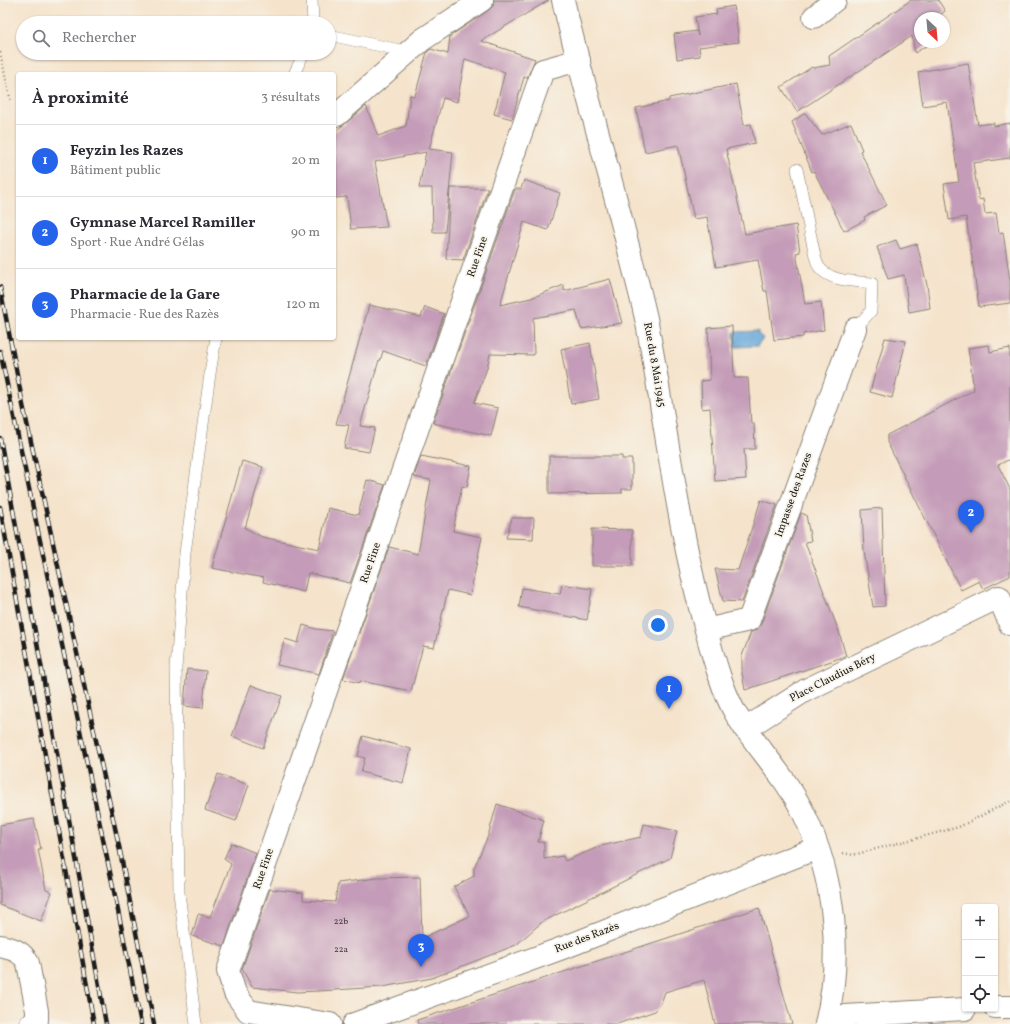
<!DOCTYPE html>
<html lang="fr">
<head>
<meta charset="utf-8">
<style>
	body { margin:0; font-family:Vollkorn,serif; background:#f2f2f3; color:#2b2b33 }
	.controls { position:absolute; right:12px; bottom:12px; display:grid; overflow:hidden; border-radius:4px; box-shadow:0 1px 3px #0004 }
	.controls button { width:36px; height:36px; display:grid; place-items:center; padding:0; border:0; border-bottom:1px solid #e1e1e2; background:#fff; color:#2b2b33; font:20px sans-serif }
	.compass { position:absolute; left:914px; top:12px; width:36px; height:36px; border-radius:50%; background:#fff; box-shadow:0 1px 3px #0004; rotate:154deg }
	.you { position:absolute; left:658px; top:625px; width:14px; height:14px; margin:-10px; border:3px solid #fff; border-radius:50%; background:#1a73e8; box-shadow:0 0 0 6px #1a73e833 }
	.badge { display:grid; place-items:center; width:26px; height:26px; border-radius:50%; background:#2563eb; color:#fff; font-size:13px; font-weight:700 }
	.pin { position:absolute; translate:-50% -33px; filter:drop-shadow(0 1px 2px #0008) }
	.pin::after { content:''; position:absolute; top:21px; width:14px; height:12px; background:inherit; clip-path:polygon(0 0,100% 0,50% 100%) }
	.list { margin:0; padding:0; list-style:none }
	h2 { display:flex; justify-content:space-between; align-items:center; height:52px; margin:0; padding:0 16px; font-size:17px }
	h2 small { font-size:13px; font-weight:400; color:#7c7c81 }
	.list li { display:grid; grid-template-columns:26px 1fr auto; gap:12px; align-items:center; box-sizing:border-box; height:72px; padding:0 16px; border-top:1px solid #e1e1e2 }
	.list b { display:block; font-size:15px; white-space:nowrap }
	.list p { margin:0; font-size:13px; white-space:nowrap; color:#7c7c81 }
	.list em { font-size:13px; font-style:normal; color:#7c7c81 }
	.icon { flex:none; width:22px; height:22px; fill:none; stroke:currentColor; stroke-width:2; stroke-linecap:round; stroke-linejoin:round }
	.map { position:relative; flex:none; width:1010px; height:1024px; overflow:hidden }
	.search { position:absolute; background:#fff; box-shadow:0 1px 3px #0004; left:16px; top:16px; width:320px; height:44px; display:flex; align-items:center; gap:10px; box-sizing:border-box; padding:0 14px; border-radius:22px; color:#7c7c81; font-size:15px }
	.panel { position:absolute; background:#fff; box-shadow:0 1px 3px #0004; left:16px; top:72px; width:320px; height:268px; border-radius:4px }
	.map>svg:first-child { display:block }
	.water { fill:#67a7da; stroke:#42627b }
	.building { fill:#c49bb8 }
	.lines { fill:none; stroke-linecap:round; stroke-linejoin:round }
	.lane-casing { stroke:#888074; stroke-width:12 }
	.street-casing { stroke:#888074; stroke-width:24 }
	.path { stroke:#888074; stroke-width:2.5; stroke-dasharray:1 3; stroke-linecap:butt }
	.lane { stroke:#fff; stroke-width:11 }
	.street { stroke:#fff; stroke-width:22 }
	.rail-casing { stroke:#1c1c1c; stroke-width:4.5 }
	.rail { stroke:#f7f3e8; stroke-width:3; stroke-dasharray:9; stroke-linecap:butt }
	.labels { text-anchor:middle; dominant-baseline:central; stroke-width:3.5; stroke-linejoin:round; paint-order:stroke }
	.number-label { font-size:9px; fill:#463c43 }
	.street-label { font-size:11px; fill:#1c1c1c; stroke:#f7f3e8 }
</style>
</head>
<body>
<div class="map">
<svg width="1010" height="1024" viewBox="0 0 1010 1024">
	<rect width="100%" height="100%" fill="#f7f3e8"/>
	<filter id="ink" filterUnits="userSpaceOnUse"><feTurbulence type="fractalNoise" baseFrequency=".025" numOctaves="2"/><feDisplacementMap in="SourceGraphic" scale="8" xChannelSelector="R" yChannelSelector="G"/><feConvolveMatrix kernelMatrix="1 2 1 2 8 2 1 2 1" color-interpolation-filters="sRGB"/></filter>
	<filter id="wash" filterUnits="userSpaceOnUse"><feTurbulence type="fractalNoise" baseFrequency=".012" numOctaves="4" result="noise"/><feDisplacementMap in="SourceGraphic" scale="16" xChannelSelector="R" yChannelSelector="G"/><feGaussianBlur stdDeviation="0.9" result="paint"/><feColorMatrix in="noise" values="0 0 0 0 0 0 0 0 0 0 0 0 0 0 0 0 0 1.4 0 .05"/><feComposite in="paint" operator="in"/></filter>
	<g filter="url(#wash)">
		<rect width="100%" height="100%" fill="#f5e3cb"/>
		<path class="water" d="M758,331V334L763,338L761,342L758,344V346L735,347L734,332Z"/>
		<g id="blocks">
			<path class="building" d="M494,0H549L481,41L535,59L527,78L524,77L512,119L494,114L505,72L465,59L457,102L443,98L429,149L453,152L445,232H433L432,188H419L426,152L375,162L387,227L351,229L347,197L334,198V132L345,124L366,106L378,136L406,126L410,95L415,96L427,52L431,49L448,54L450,36L489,10L493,6Z
				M911,0H938L945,11L939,16L941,18H920V42H932L915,53L912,36L797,112L781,87L812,67L813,68L830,65L829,56Z
				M734,6L739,42L699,47L700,56L677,59L674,34L697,31L698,36L695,17L717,14L716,9Z
				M944,22L950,30L944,34Z
				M968,63L978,125L994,123V126L1010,123V158L973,163L979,200L983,199L985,214L996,213L999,233L1003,232L1010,281V303L979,307L966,217L949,220L944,184L959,182L947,102L923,106L918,72Z
				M736,84L744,125L751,124L755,143L726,149L745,234L796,225L800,252L796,253L805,304L821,302L824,330L803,334V337L774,340L767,291H764L758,260L716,267L707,217L694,219L678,145L645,152L636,108L669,101V98Z
				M805,113L822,135L851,123L862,150L860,151L887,205L864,217L865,220L844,231L814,171L812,172L792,122Z
				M524,180L560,193L548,230L524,222L500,305L531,298L564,285V291L610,279L622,323L581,329L576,310L533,318L534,355L490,354L487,368L474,403L498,408L491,436L433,423L515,189H521Z
				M450,188H488L463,260L446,259Z
				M896,240L900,249L917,244L927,285L930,308L909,312L904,275L888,279L877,247Z
				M369,305L421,317L425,307L444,314L426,366L383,351L380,361L379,360L360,426L375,428L369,452L344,448L349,425L336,424Z
				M732,326L734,378H748L751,424L754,423L755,449H744L746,479L715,481L710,408L702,409L701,381L710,380L708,328Z
				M885,338L906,341L892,398L870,392Z
				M590,343L599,399L571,404L561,349Z
				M989,345L990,352L1010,348V459L998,465L1010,489V576L983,589L979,581L961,590L887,442V435L974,390L968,348Z
				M421,456L471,466L467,487L462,486L453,531L482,537L470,595L448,590L434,648L423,646L411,691L360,681V683L343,679L389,547L418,554L431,480L414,477Z
				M549,456H622V459H632V489H622V493L549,494Z
				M242,461L263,467L245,528L262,537L319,549L328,508L358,515L367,480L385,485L350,583L308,573L304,592L263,582L264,578L212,568Z
				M761,500L777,505L742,602L723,601L715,569L738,570Z
				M882,508L885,606L873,607L864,551L862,510Z
				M801,513L806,515L811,541L805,542L839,632L846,656L745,690L742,673V656L751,632L757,630L761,624Z
				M512,518H534L533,539L506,538Z
				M592,529L632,530V566H592Z
				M562,584L592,589L587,620L519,607L522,588L560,594Z
				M303,625L316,629L333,631L319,674L277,665L285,639L298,643Z
				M187,669L206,671L203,708L184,706Z
				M251,685L282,696L263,748L232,736Z
				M363,736L411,749L403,783L361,772L365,758L358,756Z
				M218,774L249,785L236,821L205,810Z
				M497,804L544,820L538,842H544V859L563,856L565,861L601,846L641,837L644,824L677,831L670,858L542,922L516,945L432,978L382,987L318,991L297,992L252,987L242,969L270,889L303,893V900L335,902L338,883L377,878L420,877L422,938L470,916L454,887L474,876V868L488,836Z
				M34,819L41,849H38L46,890L52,892L41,921L0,905V825Z
				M231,843L256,853L224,946L192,936L198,914L210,917L231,864L224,859Z
				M759,908L792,1024H715L704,980L665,992L660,1006L655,1011L617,1024H418L417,1020Z"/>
		</g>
	</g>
	<g filter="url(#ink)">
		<use href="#blocks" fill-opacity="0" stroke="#888074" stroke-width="1"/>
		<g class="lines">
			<defs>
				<path id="lane" d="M312,0L313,23
					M329,35L409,52
					M294,74L304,53
					M797,169L815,256C816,259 817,264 819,267C830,282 855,281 872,283L871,311L855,329
					M196,1024L179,893L176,668L185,553L211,367L216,338"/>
				<path id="street" d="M563,0C583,84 608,166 629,250C635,274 642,299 647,323C666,425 678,530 706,630C713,656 723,693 737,716C758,749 787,778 804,814C835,879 843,954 826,1024
					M814,17L835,0
					M337,115L422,40L482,0
					M706,630L749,620L855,329
					M745,729L806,690L999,597L1010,624
					M0,946C13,949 22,951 28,963L37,1011V1020L31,1024
					M995,1007H1010
					M828,1017L965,1009
					M330,1024L248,1011L235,993L228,971L543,70L579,60
					M354,1024L568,946L817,848"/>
			</defs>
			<use href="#lane" class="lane-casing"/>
			<use href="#street" class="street-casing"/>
			<path class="path" d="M0,52L11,102
				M843,853L853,855L959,827L1010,801"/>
			<use href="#lane" class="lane"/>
			<use href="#street" class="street"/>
			<defs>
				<path id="rail" d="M0,287L23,405L119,846L154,1024
					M0,351L115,896L141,1024
					M0,438L106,1024
					M0,507L94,1024"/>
			</defs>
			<use href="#rail" class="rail-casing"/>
			<use href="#rail" class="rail"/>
		</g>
	</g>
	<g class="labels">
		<g class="number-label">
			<text x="341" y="921">22b</text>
			<text x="341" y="949">22a</text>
		</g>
		<g class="street-label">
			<text transform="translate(478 257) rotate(-71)">Rue Fine</text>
			<text transform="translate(654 365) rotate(80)">Rue du 8 Mai 1945</text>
			<text transform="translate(794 495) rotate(-70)">Impasse des Razes</text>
			<text transform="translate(371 563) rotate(-71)">Rue Fine</text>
			<text transform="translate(833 678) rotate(-27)">Place Claudius Béry</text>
			<text transform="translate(264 869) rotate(-71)">Rue Fine</text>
			<text transform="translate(587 938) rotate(-21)">Rue des Razès</text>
		</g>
	</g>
</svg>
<div class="controls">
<button>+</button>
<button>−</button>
<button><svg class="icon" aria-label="locate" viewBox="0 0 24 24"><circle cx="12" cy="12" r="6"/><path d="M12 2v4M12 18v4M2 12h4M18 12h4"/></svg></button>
</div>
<svg class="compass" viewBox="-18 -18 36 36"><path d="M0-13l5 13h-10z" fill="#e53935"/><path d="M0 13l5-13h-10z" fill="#7c7c81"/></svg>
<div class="you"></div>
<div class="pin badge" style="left:669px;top:709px">1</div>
<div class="pin badge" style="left:971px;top:533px">2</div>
<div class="pin badge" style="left:421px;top:967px">3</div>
<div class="search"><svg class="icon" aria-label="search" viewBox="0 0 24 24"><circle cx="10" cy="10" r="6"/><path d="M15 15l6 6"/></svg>Rechercher</div>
<section class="panel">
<h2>À proximité<small>3 résultats</small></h2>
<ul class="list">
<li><span class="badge">1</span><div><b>Feyzin les Razes</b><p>Bâtiment public</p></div><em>20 m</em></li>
<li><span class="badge">2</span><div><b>Gymnase Marcel Ramiller</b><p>Sport · Rue André Gélas</p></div><em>90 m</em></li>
<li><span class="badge">3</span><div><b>Pharmacie de la Gare</b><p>Pharmacie · Rue des Razès</p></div><em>120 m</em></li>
</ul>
</section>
</div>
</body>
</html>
